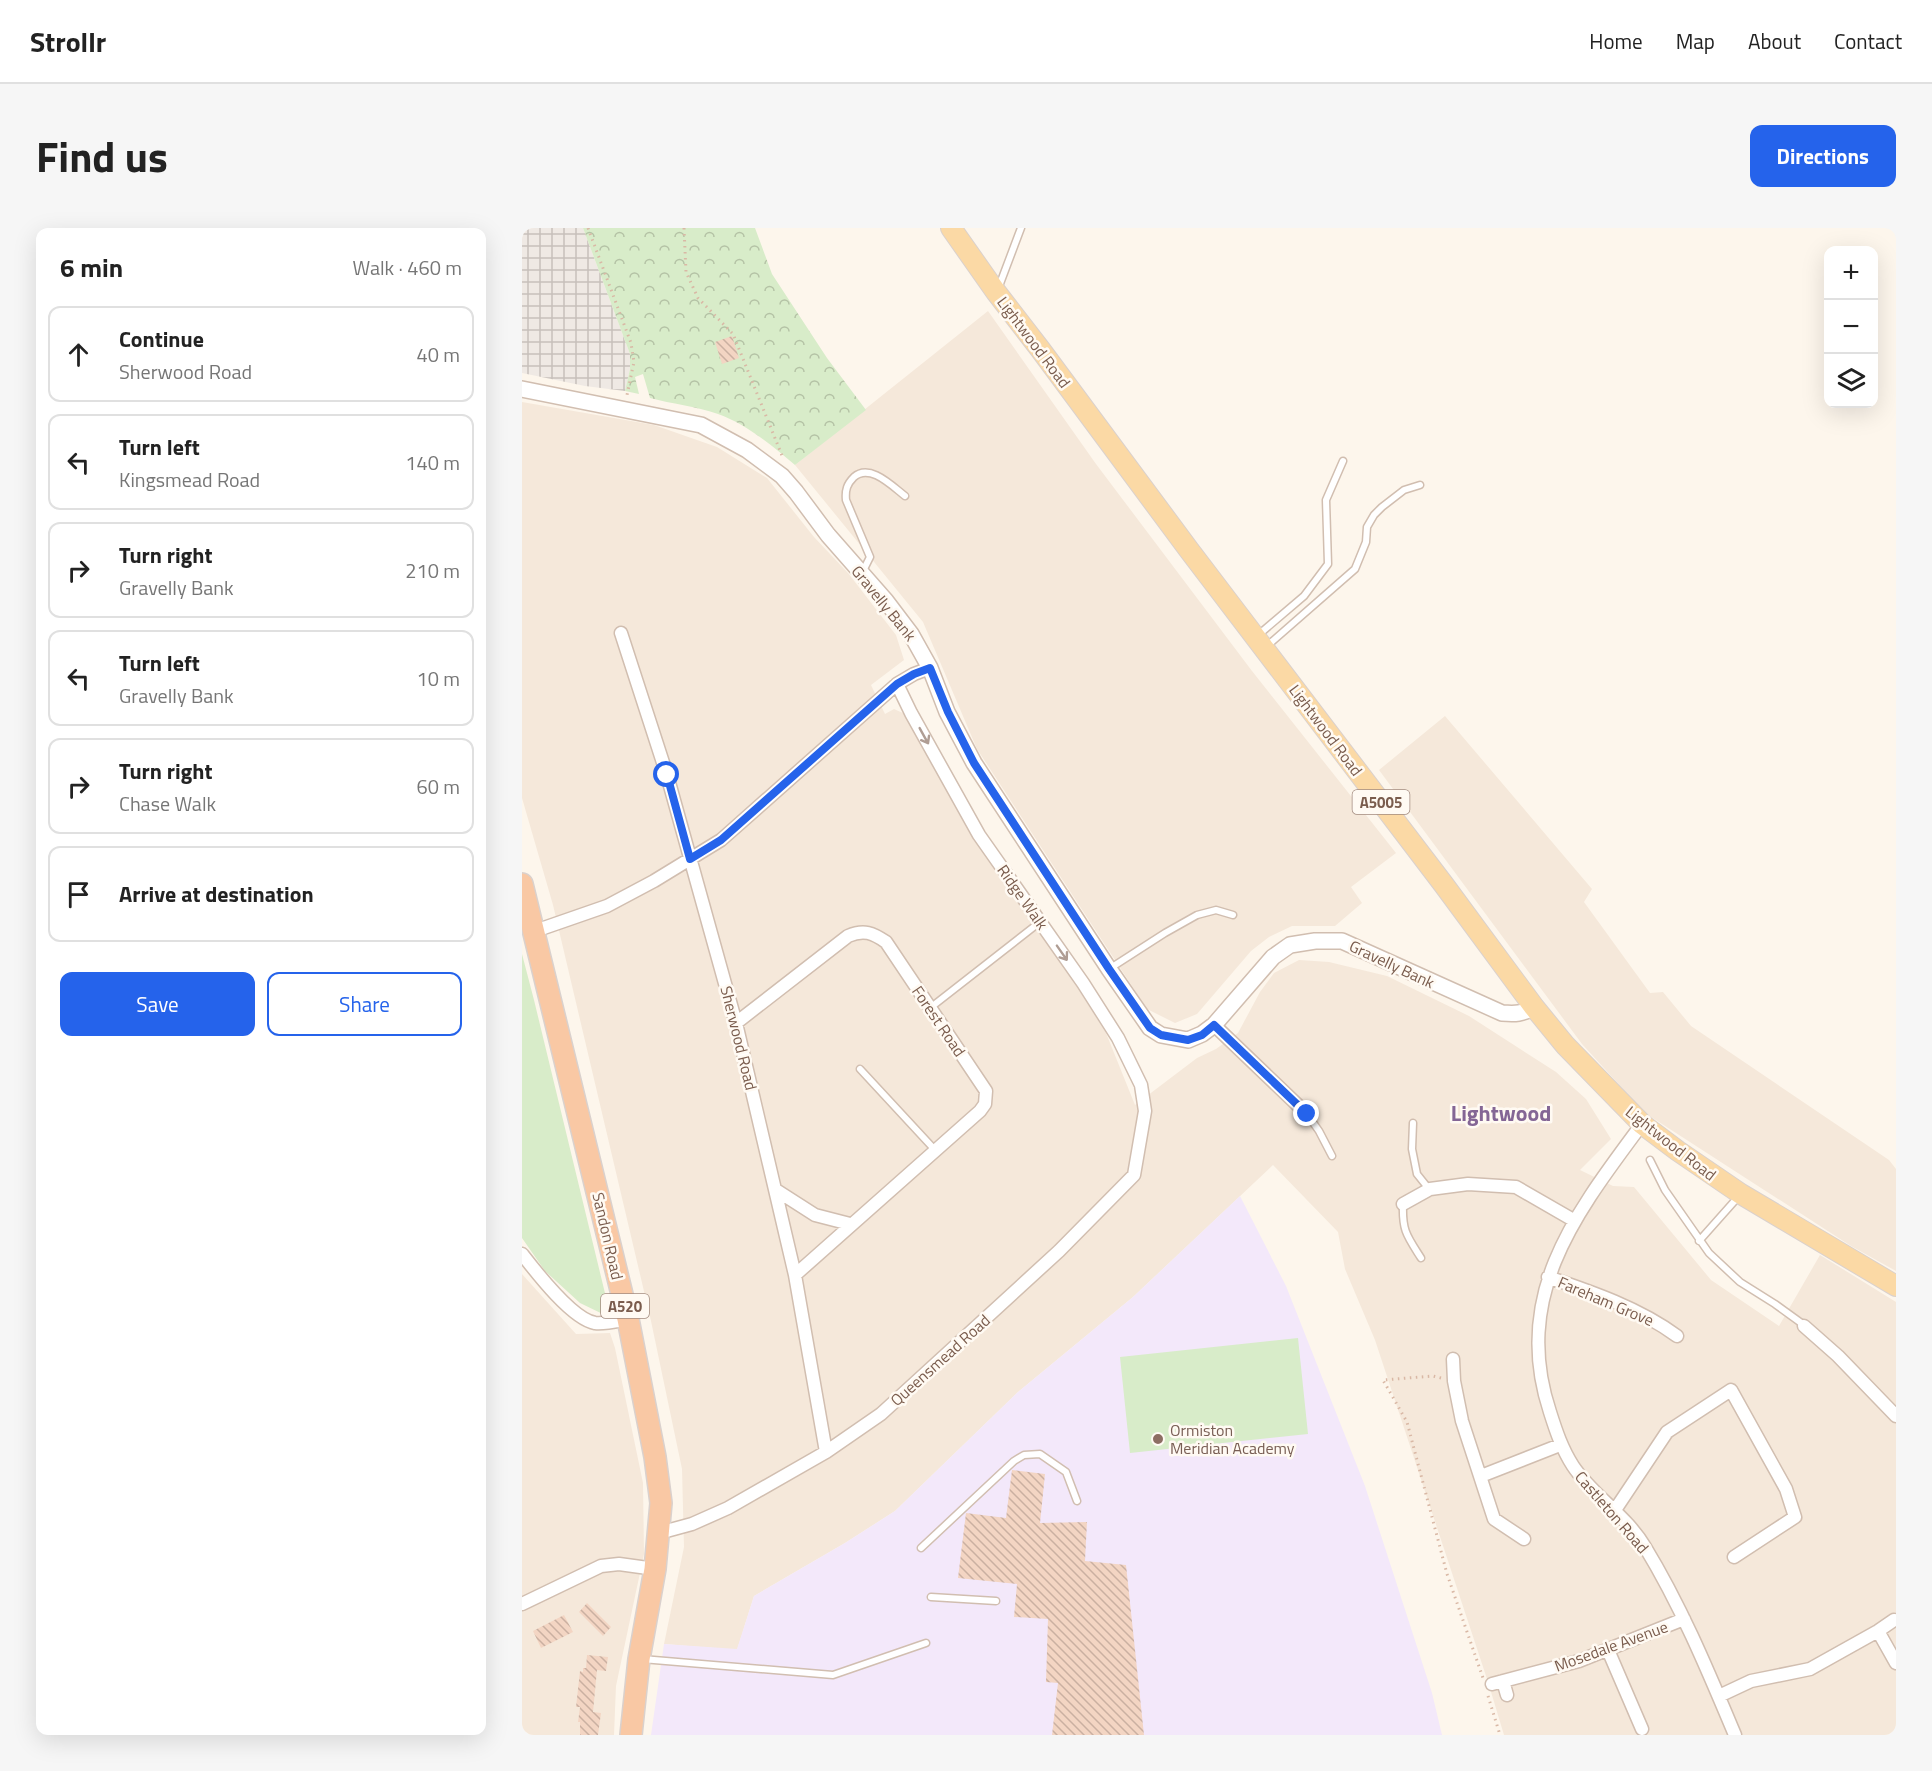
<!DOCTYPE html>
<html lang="en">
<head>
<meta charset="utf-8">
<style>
	body { margin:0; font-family:"Titillium Web",sans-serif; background:#f6f6f6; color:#222 }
	.controls { position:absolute; right:18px; top:18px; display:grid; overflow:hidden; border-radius:12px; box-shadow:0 6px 24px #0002 }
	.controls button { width:54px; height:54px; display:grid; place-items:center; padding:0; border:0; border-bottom:2px solid #e0e0e0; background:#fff; color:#222; font:30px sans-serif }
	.stop { position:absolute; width:18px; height:18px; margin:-14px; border:4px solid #2563eb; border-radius:50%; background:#fff }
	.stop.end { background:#2563eb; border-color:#fff; box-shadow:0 2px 6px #0008 }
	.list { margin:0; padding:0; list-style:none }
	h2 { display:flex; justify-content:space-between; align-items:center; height:78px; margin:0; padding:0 24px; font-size:26px }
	h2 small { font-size:20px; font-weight:400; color:#767676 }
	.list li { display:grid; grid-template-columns:39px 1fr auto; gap:18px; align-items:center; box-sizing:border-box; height:96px; margin:0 12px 12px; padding:0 12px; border:2px solid #e0e0e0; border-radius:12px }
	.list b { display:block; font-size:22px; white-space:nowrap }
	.list p { margin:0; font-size:20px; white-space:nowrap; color:#767676 }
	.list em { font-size:20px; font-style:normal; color:#767676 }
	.actions { display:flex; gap:12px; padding:18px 24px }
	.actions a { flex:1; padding:14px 0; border:2px solid #2563eb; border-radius:12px; text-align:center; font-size:21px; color:#2563eb }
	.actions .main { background:#2563eb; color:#fff }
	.icon { flex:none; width:33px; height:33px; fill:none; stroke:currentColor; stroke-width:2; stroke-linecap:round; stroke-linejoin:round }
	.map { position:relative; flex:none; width:1374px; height:1507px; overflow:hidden; border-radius:12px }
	header { display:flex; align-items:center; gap:36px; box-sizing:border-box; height:84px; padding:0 30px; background:#fff; border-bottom:2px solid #e0e0e0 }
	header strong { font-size:28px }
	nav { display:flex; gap:33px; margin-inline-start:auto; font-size:21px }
	.intro { display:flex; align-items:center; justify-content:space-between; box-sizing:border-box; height:144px; padding:0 36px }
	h1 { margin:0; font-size:42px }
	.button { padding:15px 27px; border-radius:12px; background:#2563eb; color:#fff; font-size:21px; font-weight:700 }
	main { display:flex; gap:36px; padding:0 36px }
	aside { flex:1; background:#fff; border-radius:12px; box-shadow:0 6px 24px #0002 }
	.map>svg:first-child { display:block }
	.residential { fill:#f5e8da }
	.industrial { fill:url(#industrial-grid) }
	.education { fill:#f3e8fa }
	.forest { fill:url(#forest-crowns) }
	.park { fill:#d8ecc9 }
	.building { fill:url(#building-back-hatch) }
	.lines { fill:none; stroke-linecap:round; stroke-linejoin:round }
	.service-casing { stroke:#d1beb0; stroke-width:9 }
	.minor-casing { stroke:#d1beb0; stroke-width:15 }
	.tertiary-casing { stroke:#d1beb0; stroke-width:18 }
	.primary-casing { stroke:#dad1cd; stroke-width:22 }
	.trunk-casing { stroke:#dad1cd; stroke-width:24 }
	.path { stroke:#d9b8a5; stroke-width:3; stroke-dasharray:1.5 4.5; stroke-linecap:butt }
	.service { stroke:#fff; stroke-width:6 }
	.minor { stroke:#fff; stroke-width:12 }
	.tertiary { stroke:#fff; stroke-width:15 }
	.primary { stroke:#fbd9a5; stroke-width:20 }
	.trunk { stroke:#f9c8a4; stroke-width:21 }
	.oneway { stroke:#af9d94 }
	.route { stroke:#2563eb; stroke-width:8 }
	.education-dot { fill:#8d6e63; stroke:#fffaf3; stroke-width:2 }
	.labels { text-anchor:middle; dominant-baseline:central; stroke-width:5; stroke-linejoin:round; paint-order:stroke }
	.shield { fill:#fffaf3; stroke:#a28b7f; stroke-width:1.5 }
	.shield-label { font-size:15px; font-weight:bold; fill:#7a5c4d }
	.street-label { font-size:16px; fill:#7a5c4d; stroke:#fffaf3 }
	.education-label { font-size:16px; fill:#785e54; stroke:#fffaf3; text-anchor:start }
	.district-label { font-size:22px; font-weight:bold; fill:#846695; stroke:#fffaf3 }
</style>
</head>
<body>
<header>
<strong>Strollr</strong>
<nav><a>Home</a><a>Map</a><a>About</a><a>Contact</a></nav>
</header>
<div class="intro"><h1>Find us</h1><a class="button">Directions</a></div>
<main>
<aside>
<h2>6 min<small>Walk · 460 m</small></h2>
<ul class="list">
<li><svg class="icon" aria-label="ahead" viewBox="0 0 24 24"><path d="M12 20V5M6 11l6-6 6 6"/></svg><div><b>Continue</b><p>Sherwood Road</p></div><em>40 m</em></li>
<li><svg class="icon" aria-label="left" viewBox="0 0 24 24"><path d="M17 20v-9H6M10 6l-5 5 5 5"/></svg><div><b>Turn left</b><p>Kingsmead Road</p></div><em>140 m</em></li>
<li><svg class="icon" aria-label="right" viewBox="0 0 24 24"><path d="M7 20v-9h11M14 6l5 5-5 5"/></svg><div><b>Turn right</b><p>Gravelly Bank</p></div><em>210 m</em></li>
<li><svg class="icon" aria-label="left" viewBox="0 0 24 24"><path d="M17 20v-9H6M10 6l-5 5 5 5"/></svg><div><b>Turn left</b><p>Gravelly Bank</p></div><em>10 m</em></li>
<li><svg class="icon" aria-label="right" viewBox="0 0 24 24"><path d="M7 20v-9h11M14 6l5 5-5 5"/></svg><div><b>Turn right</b><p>Chase Walk</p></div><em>60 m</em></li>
<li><svg class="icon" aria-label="arrive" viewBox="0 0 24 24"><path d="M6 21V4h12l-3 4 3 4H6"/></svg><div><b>Arrive at destination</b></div></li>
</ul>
<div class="actions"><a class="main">Save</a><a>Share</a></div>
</aside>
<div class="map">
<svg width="1374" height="1507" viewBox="0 0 1374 1507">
	<defs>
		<pattern id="industrial-grid" width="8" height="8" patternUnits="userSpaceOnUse" patternTransform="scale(1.5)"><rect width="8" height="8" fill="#efe9e4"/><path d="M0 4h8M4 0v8" fill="none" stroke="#c7c0bb"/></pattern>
		<pattern id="forest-crowns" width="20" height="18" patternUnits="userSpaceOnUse" patternTransform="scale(1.5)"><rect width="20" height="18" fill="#d8ecc9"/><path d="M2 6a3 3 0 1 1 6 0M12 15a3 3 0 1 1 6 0" fill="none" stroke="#b4c2a5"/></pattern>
		<pattern id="building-back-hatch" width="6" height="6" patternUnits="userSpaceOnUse" patternTransform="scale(1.5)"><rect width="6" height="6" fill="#f3d5c3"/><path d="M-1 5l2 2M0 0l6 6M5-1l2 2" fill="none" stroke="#cab0a1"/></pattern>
	</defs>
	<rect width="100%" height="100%" fill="#fdf6ec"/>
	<path class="residential" d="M466,83L574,236L730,443L874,625L829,659L840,675L813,698H770L747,709L729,723L675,786L653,795L625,781L455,521L401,394L273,237Z
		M0,174L132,197L195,219L245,250L292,309L326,345L374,407L382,432L349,457L363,486L372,481L383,486L584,805L613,877L675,830L694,821L716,805L738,764L752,745L777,732L807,734L865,748L947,788L1034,844L1064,871L1089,911L1058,942L1091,958L1112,959L1189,1052L1257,1098L1298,1027L1374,1074V1507H982L966,1454L853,1112L823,1041L816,1004L751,937L611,1069L496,1164L373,1283L323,1315L232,1368L215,1422L142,1416L162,1319L160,1241L129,1093L31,677L0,570Z
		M923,488L1070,661L1062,674L1128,765L1141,764L1169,798L1367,932L1374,941V1043L1329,1018L1123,885L1060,816L857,542Z
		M0,1046L54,1106L88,1105L93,1120L121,1255L122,1326L94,1458L92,1507H0Z"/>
	<path class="industrial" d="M0,0H61L108,126V141L103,163L63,158L0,145Z"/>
	<path class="education" d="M718,968L764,1058L843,1258L910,1465L920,1507H129L142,1416L215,1421L232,1368L323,1315L373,1283L496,1164L611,1069Z"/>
	<path class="forest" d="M61,0H233L250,46L305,130L344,182L273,237C251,218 224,196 196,186C173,178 150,176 128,170L121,146L113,149L117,166L103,163L108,141V126Z"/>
	<path class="park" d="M0,726L12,772L89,1090L58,1075L23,1043L0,1010Z
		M776,1110L786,1206L608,1225L598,1129Z"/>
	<path class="building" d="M210,108L217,130L200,136L193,114Z
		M490,1242L523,1246L518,1295L565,1294L563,1333L604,1337L622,1507H530L536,1455L524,1454L526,1391L492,1389L495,1356L436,1350L444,1285L484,1290Z
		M65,1375L89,1399L81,1408L57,1384Z
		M42,1387L51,1404L19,1420L11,1403Z
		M65,1427L86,1429L84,1443L75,1442L71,1484L79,1485L76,1507H58V1494H56L58,1479H54L58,1443L61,1444V1440H64Z"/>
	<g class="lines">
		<defs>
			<path id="service" d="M476,61L499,0
				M340,345L348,329L324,272C323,262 325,256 332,249C348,235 370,258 383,268
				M735,408L782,368L806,336L804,272L821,233
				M745,418L833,341L844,314L845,299L852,287L860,279L882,262L898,257
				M587,741L643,705L675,687L694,682L711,687
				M408,780L518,694
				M338,841L413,922
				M785,886L797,903L810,928
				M891,895L890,921L895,946L907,961
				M1128,932L1143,962L1187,1025L1218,1054L1253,1076L1282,1097
				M881,976C880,1003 885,1008 899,1030
				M1177,1013L1217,968
				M399,1320L492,1233L502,1227L518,1226L544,1244L555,1273
				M409,1369L474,1373
				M120,1431L311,1447L404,1415"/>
			<path id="minor" d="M99,405L145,547L214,795L273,1047L304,1224
				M13,703L85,678L132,653L199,612L375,456L392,446L408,440
				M214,795L326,708C342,701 351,705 364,714L464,863L463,876L458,883L273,1047
				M692,797L785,886
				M1120,896C1054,985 989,1067 1028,1184C1034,1203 1040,1221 1051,1238C1071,1268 1104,1287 1123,1319C1159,1378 1186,1443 1213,1507
				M254,962L293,987L328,996
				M881,976L908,961L946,956L994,959L1053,993
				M0,1026C14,1044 50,1091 73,1095C84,1096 95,1093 106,1091
				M1026,1049C1070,1064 1117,1080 1155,1108
				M1282,1098L1316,1128L1374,1188
				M931,1131L932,1153L940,1193L972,1291L1002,1311
				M959,1248L1038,1217
				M1093,1282L1145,1204L1209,1162L1264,1261L1273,1289L1212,1329
				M137,1305L170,1296L206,1280L304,1224L359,1186L537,1023L612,947L623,883L619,857L596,810L561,755L457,607L389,485L375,456
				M0,1376L79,1338L97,1336L133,1341
				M1356,1403L1374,1435
				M1086,1422L1120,1501
				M981,1453L985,1467
				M970,1456L1057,1433L1162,1391
				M1197,1468L1229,1453L1288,1441L1356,1403L1372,1392"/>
			<path id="tertiary" d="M0,161L179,197L225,222L260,248L274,264L306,307L364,373L389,406L408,440L425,484L452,535L587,741L628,800L639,807L666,812L680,806L692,797L751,729L768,717L793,713H820L980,785C993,786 1001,786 1012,779"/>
			<path id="primary" d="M429,0L474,64L518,121L667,322L922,657L1012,779L1043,817L1120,896L1156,923L1219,966L1374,1058"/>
			<path id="trunk" d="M0,656L106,1091L133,1229L139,1275L133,1341L117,1431L109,1507"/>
		</defs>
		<use href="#service" class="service-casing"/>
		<use href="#minor" class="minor-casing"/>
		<use href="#tertiary" class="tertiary-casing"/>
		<use href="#primary" class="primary-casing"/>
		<use href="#trunk" class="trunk-casing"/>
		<path class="path" d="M66,0L109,115L112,134L105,167
			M162,0L164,44L176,70L211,106L261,230
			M919,1150L911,1148L861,1152L885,1194L925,1346L961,1450
			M966,1468L978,1507"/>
		<use href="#service" class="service"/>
		<use href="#minor" class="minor"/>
		<use href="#tertiary" class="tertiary"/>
		<use href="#primary" class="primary"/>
		<use href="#trunk" class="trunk"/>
	</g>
	<defs><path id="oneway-shaft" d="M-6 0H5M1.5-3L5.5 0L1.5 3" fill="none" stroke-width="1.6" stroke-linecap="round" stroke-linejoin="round" transform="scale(1.5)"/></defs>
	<g class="oneway">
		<use href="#oneway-shaft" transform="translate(402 508) rotate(61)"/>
		<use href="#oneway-shaft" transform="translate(540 725) rotate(55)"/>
	</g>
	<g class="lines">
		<path class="route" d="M145,547L168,631L199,612L375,456L392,446L408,440L426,484L452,535L587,741L628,800L639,807L666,812L680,807L692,797L785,886"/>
	</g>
	<circle class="education-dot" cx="636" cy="1211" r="6"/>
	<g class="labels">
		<g class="shield">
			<rect x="830.5" y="562" width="57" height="24" rx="4.5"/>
			<rect x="79" y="1066" width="48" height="24" rx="4.5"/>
		</g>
		<g class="shield-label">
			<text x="859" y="574">A5005</text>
			<text x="103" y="1078">A520</text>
		</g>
		<g class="street-label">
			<text transform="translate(512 114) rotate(53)">Lightwood Road</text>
			<text transform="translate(362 375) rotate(51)">Gravelly Bank</text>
			<text transform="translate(804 502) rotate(53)">Lightwood Road</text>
			<text transform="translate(501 669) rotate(55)">Ridge Walk</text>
			<text transform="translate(870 736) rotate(25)">Gravelly Bank</text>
			<text transform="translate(417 793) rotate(56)">Forest Road</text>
			<text transform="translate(217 810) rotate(76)">Sherwood Road</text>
			<text transform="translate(1149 915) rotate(38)">Lightwood Road</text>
			<text transform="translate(86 1008) rotate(77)">Sandon Road</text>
			<text transform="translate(1084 1073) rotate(23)">Fareham Grove</text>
			<text transform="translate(418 1132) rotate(-42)">Queensmead Road</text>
			<text transform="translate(1090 1284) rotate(49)">Castleton Road</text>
			<text transform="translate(1089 1418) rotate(-20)">Mosedale Avenue</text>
		</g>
		<g class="education-label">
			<text x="648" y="1202">Ormiston<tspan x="648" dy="18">Meridian Academy</tspan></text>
		</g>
		<g class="district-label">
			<text x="979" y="885">Lightwood</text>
		</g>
	</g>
</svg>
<div class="controls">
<button>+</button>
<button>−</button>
<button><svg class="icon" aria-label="layers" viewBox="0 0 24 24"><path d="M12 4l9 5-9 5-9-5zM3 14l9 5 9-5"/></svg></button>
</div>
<div class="stop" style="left:145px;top:547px"></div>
<div class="stop end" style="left:785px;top:886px"></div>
</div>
</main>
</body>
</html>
